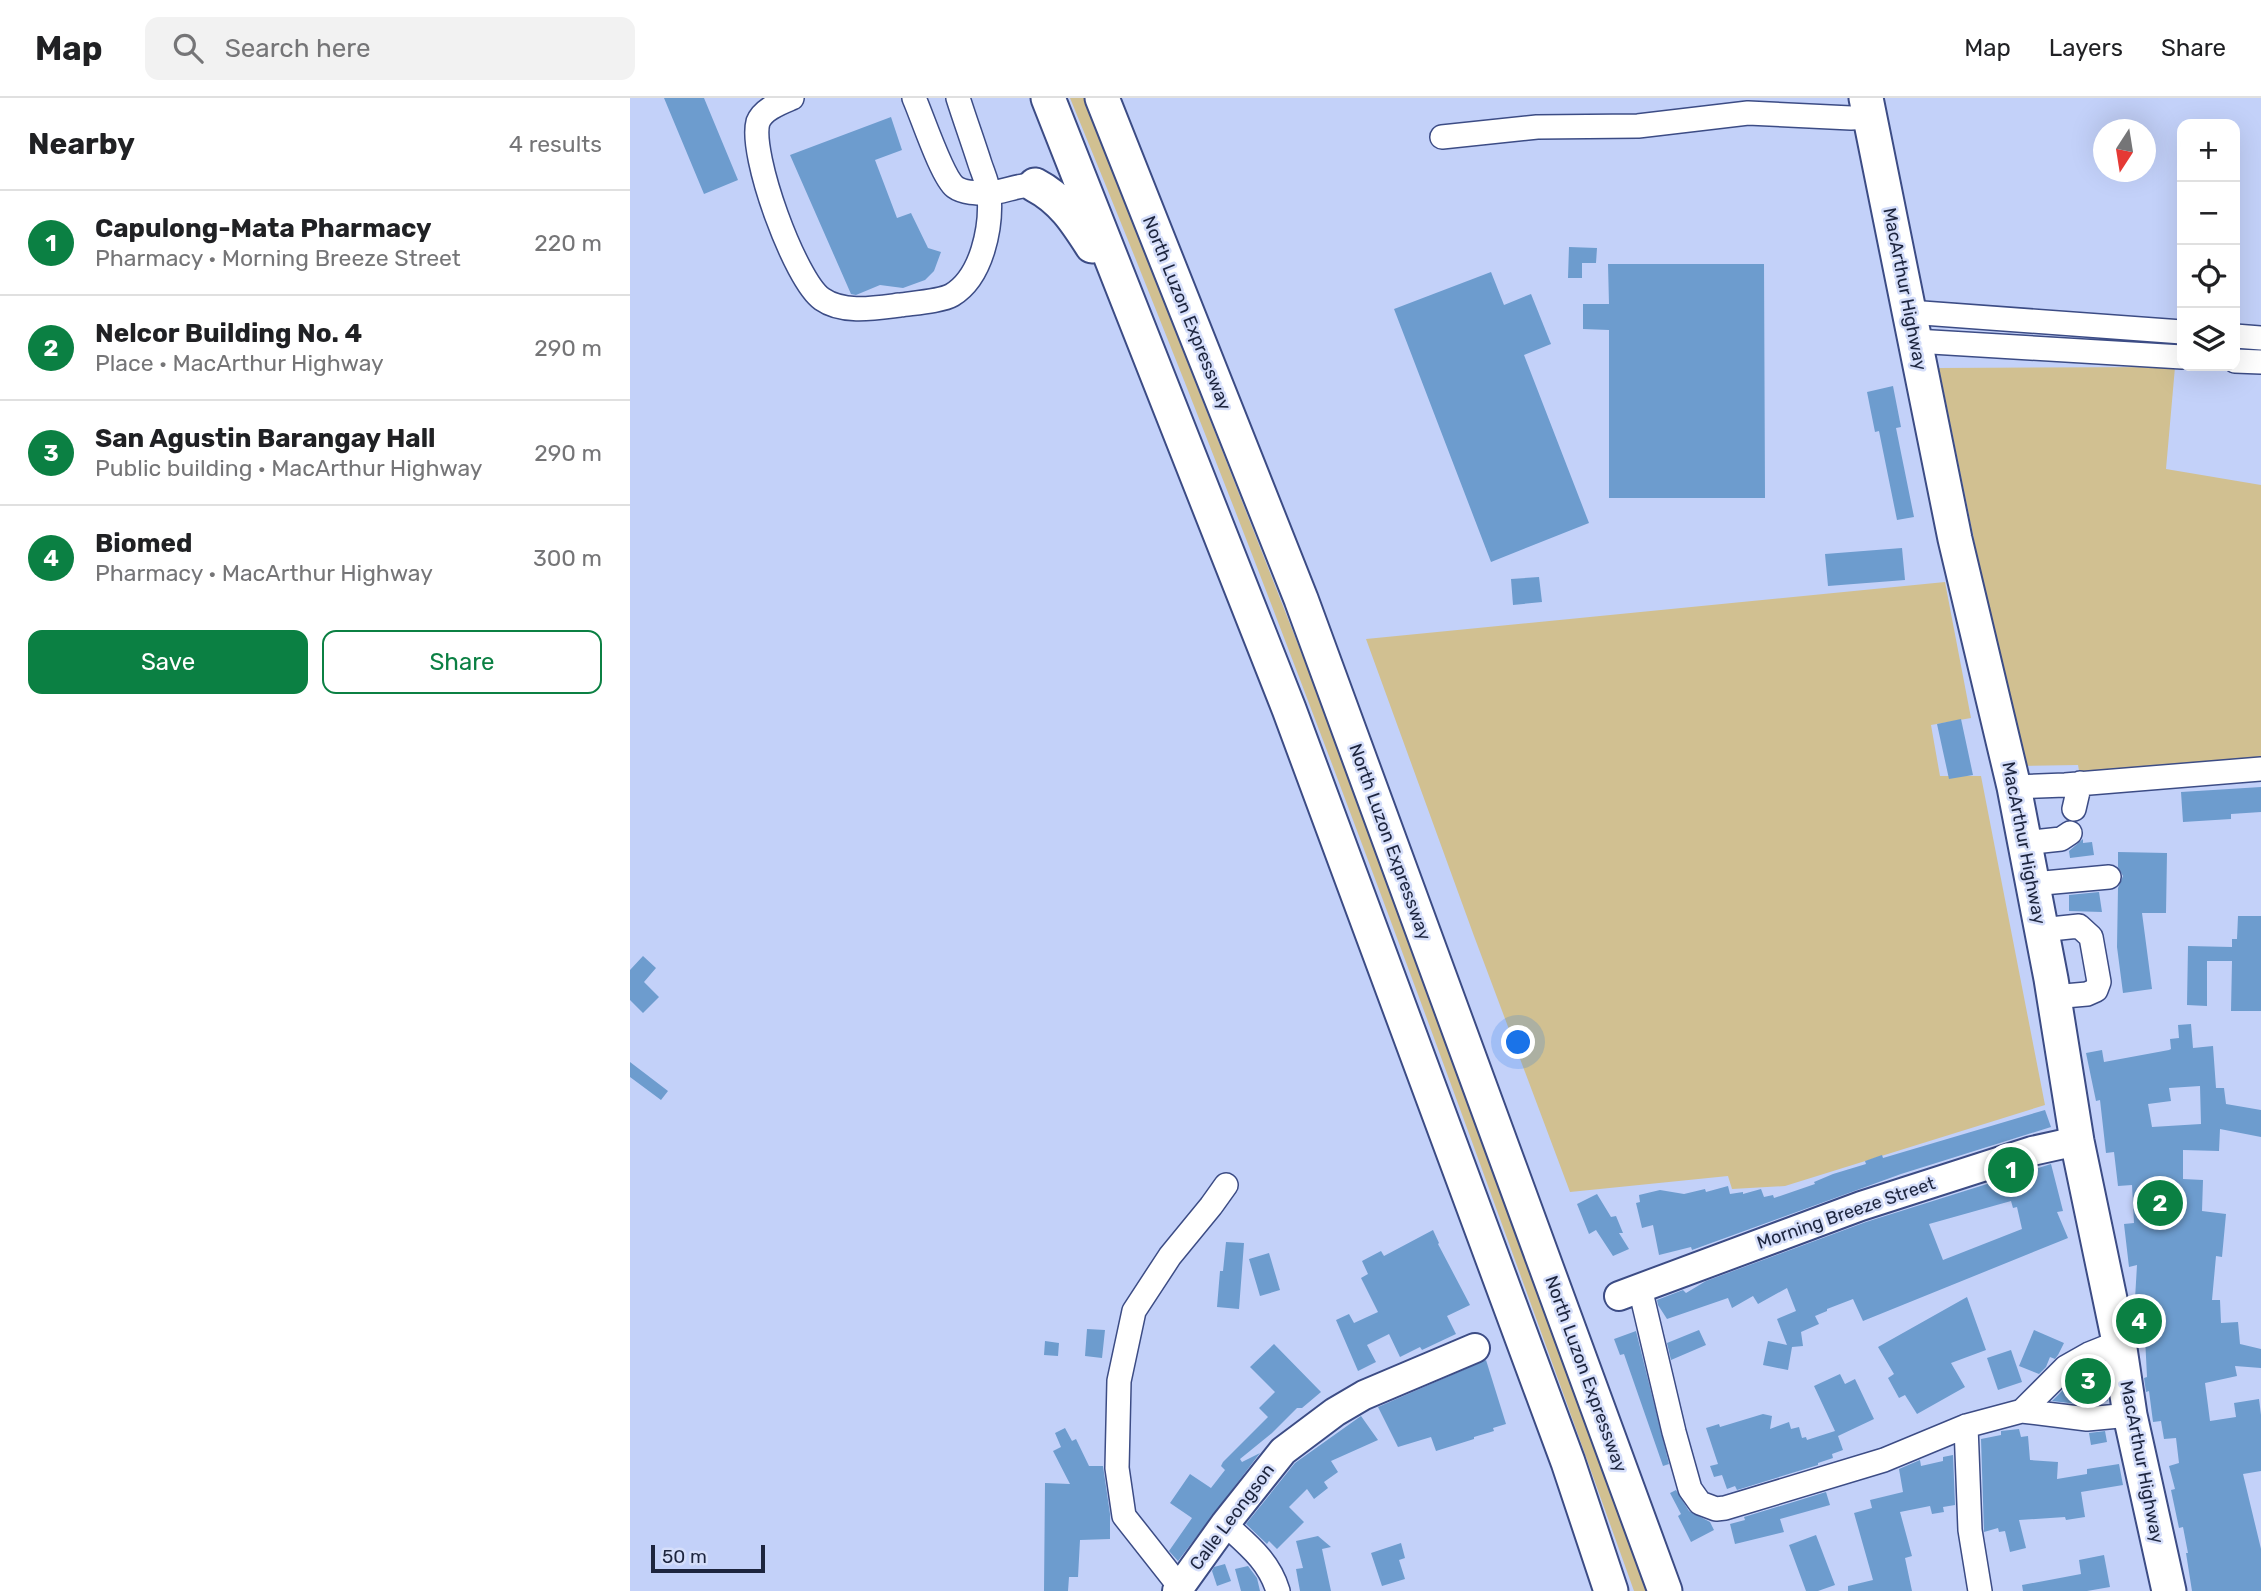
<!DOCTYPE html>
<html lang="en">
<head>
<meta charset="utf-8">
<style>
	body { margin:0; font-family:Rubik,sans-serif; background:#f2f2f2; color:#202124 }
	.controls { position:absolute; right:21px; top:21px; display:grid; overflow:hidden; border-radius:14px; box-shadow:0 7px 28px #0002 }
	.controls button { width:63px; height:63px; display:grid; place-items:center; padding:0; border:0; border-bottom:2px solid #e0e0e0; background:#fff; color:#202124; font:35px sans-serif }
	.compass { position:absolute; left:1463px; top:21px; width:63px; height:63px; border-radius:50%; background:#fff; box-shadow:0 7px 28px #0002; rotate:192deg }
	.scale { position:absolute; left:21px; bottom:18px; width:114px; box-sizing:border-box; padding-left:7px; border:4px solid #1d253e; border-top:0; font-size:19px; line-height:24px; white-space:nowrap; color:#1d253e; -webkit-text-stroke:5px #d5defa; paint-order:stroke }
	.you { position:absolute; left:889px; top:945px; width:24px; height:24px; margin:-18px; border:5px solid #fff; border-radius:50%; background:#1a73e8; box-shadow:0 0 0 10px #1a73e833 }
	.badge { display:grid; place-items:center; width:46px; height:46px; border-radius:50%; background:#0b8043; color:#fff; font-size:23px; font-weight:700 }
	.pin { position:absolute; translate:-50% -50%; border:4px solid #fff; box-shadow:0 2px 7px #0006 }
	.list { margin:0; padding:0; list-style:none }
	h2 { display:flex; justify-content:space-between; align-items:center; height:91px; margin:0; padding:0 28px; font-size:30px }
	h2 small { font-size:23px; font-weight:400; color:#757577 }
	.list li { display:grid; grid-template-columns:46px 1fr auto; gap:21px; align-items:center; box-sizing:border-box; height:105px; padding:0 28px; border-top:2px solid #e0e0e0 }
	.list b { display:block; font-size:26px; white-space:nowrap }
	.list p { margin:0; font-size:23px; white-space:nowrap; color:#757577 }
	.list em { font-size:23px; font-style:normal; color:#757577 }
	.actions { display:flex; gap:14px; padding:21px 28px }
	.actions a { flex:1; padding:16px 0; border:2px solid #0b8043; border-radius:14px; text-align:center; font-size:24px; color:#0b8043 }
	.actions .main { background:#0b8043; color:#fff }
	.icon { flex:none; width:38px; height:38px; fill:none; stroke:currentColor; stroke-width:2; stroke-linecap:round; stroke-linejoin:round }
	.map { position:relative; flex:none; width:1631px; height:1493px; overflow:hidden }
	header { display:flex; align-items:center; gap:42px; box-sizing:border-box; height:98px; padding:0 35px; background:#fff; border-bottom:2px solid #e0e0e0 }
	header strong { font-size:33px }
	nav { display:flex; gap:38px; margin-inline-start:auto; font-size:24px }
	.search { width:490px; height:63px; background:#f2f2f2; display:flex; align-items:center; gap:18px; box-sizing:border-box; padding:0 24px; border-radius:14px; color:#757577; font-size:26px }
	main { display:flex }
	aside { flex:1; background:#fff }
	.map>svg:first-child { display:block }
	.green { fill:#d1c091 }
	.building { fill:#6d9cce; fill-rule:evenodd }
	.lines { fill:none; stroke-linecap:round; stroke-linejoin:round }
	.minor-casing { stroke:#3c4c85; stroke-width:26 }
	.major-casing { stroke:#3c4c85; stroke-width:32 }
	.highway-casing { stroke:#3c4c85; stroke-width:37 }
	.minor { stroke:#fff; stroke-width:23 }
	.major { stroke:#fff; stroke-width:28 }
	.highway { stroke:#fff; stroke-width:33 }
	.labels { text-anchor:middle; dominant-baseline:central; stroke-width:5; stroke-linejoin:round; paint-order:stroke }
	.street-label { font-size:18px; fill:#1d253e; stroke:#d5defa }
</style>
</head>
<body>
<header>
<strong>Map</strong>
<div class="search"><svg class="icon" aria-label="search" viewBox="0 0 24 24"><circle cx="10" cy="10" r="6"/><path d="M15 15l6 6"/></svg>Search here</div>
<nav><a>Map</a><a>Layers</a><a>Share</a></nav>
</header>
<main>
<aside>
<h2>Nearby<small>4 results</small></h2>
<ul class="list">
<li><span class="badge">1</span><div><b>Capulong-Mata Pharmacy</b><p>Pharmacy · Morning Breeze Street</p></div><em>220 m</em></li>
<li><span class="badge">2</span><div><b>Nelcor Building No. 4</b><p>Place · MacArthur Highway</p></div><em>290 m</em></li>
<li><span class="badge">3</span><div><b>San Agustin Barangay Hall</b><p>Public building · MacArthur Highway</p></div><em>290 m</em></li>
<li><span class="badge">4</span><div><b>Biomed</b><p>Pharmacy · MacArthur Highway</p></div><em>300 m</em></li>
</ul>
<div class="actions"><a class="main">Save</a><a>Share</a></div>
</aside>
<div class="map">
<svg width="1631" height="1493" viewBox="0 0 1631 1493">
	<rect width="100%" height="100%" fill="#c3d1f9"/>
	<path class="green" d="M440,0H454L713,661L1017,1493H1004C825,992 643,492 440,0Z
		M1545,269L1536,371L1631,387V662L1450,678L1448,667L1390,668L1309,270Z
		M1315,484L1341,620L1301,627L1310,678H1351L1415,1007L1155,1088L1102,1091L1098,1078L940,1094L844,838L736,541Z"/>
	<path class="building" d="M34,0H74L108,82L74,96Z
		M261,19L272,52L245,62L267,120L281,115L298,150L311,154L304,173L295,182L273,190L250,187L226,197L221,196L160,57Z
		M939,149L967,150L966,165H952V180H938Z
		M978,166H1134L1135,400H979V232L953,231V206H979Z
		M861,174L874,207L901,196L921,246L894,257L959,425L861,464L764,211Z
		M1263,288L1271,329L1266,330L1284,419L1267,422L1249,333L1245,334L1237,294Z
		M1272,450L1275,482L1198,488L1195,456Z
		M909,479L912,504L883,507L881,481Z
		M1331,621L1343,677L1319,681L1307,626Z
		M1631,689V714L1601,716V721L1553,724L1551,694Z
		M1453,741V745L1462,744L1464,757L1440,760L1439,753Z
		M1488,754L1537,755L1536,815H1512L1522,891L1493,895L1487,849L1488,790L1493,778L1488,769Z
		M1469,794L1472,814L1439,813V797Z
		M1608,818H1631V913H1601L1602,863H1577V908L1557,907L1558,848L1602,849V841H1607Z
		M13,858L26,870L14,884L29,899L13,915L0,902V872Z
		M1561,926L1563,950L1583,948L1586,990H1594L1596,1006L1631,1012V1039L1590,1031L1589,1053L1553,1052V1081L1573,1082L1572,1113L1596,1116L1592,1159L1586,1158L1582,1202H1590L1591,1225L1608,1224L1610,1246L1631,1251V1270L1605,1268L1607,1278L1575,1285L1580,1323L1606,1319L1604,1305L1629,1301L1631,1317V1373L1613,1376L1631,1451V1493H1562L1556,1455H1558L1553,1429L1549,1430L1541,1392L1545,1391L1539,1368L1549,1365L1546,1340L1534,1341L1531,1323L1523,1324L1519,1293L1516,1294L1514,1280L1517,1279L1515,1239H1508L1505,1201L1507,1167L1499,1169L1494,1126L1504,1125L1502,1087L1488,1088L1484,1054L1476,1055L1470,1002L1466,1003L1456,955L1472,952L1474,964L1539,952L1541,951L1540,941L1549,940L1548,927ZM1570,988L1571,1026L1522,1029L1518,1006L1541,1003L1539,990Z
		M0,964L38,993L31,1002L0,979Z
		M1415,1012L1421,1029L1271,1076L1062,1152L1061,1149L1029,1157L1023,1127L1012,1130L1006,1105L1010,1104L1009,1097L1030,1092L1054,1096L1075,1091L1076,1094L1098,1088L1100,1096L1113,1094V1096L1131,1091L1134,1099L1143,1097L1144,1100L1185,1086L1184,1084L1203,1076L1236,1066L1235,1063L1252,1057L1253,1060Z
		M1421,1066L1433,1113L1427,1114L1438,1140L1233,1223L1223,1201L1197,1211V1213L1185,1218L1189,1226L1171,1234L1173,1248L1162,1249L1158,1272L1133,1267L1138,1243L1157,1247L1147,1221L1166,1213L1157,1190L1128,1206L1123,1198L1102,1210L1098,1200L1037,1221L1028,1207L1027,1202L1053,1192L1056,1195L1076,1183L1236,1124ZM1381,1103L1383,1110L1387,1109L1392,1131L1313,1162L1299,1126Z
		M967,1096L981,1119L986,1118L993,1135H989L999,1151L983,1158L966,1132L959,1136L947,1106Z
		M803,1132L809,1145L808,1146L840,1207L817,1218L826,1236L792,1252L790,1249L770,1259L759,1236L737,1247L746,1264L728,1273L706,1222L719,1216L724,1225L748,1214L731,1180L738,1176L732,1163L751,1153L754,1158Z
		M596,1144L614,1145L609,1211L587,1209L590,1173H593Z
		M639,1155L650,1192L630,1198L619,1161Z
		M1337,1199L1356,1252L1321,1265L1335,1289L1287,1316L1275,1297L1269,1300L1258,1280L1264,1276L1248,1249Z
		M457,1231L475,1232L472,1260L455,1258Z
		M1069,1232L1076,1247L1041,1262L1037,1245Z
		M1404,1232L1434,1245L1428,1257L1425,1261L1420,1259L1416,1269L1409,1276L1389,1268Z
		M1006,1233L1039,1366L1033,1368L994,1256L990,1257L984,1241Z
		M415,1243L429,1245L428,1258L414,1257Z
		M644,1246L691,1294L672,1310H667L642,1335L610,1361L612,1364L630,1355L548,1463L539,1453L562,1420L540,1405L560,1376L581,1390L595,1372L591,1368L593,1364L638,1319L629,1310L645,1294L620,1269Z
		M1381,1252L1392,1284L1368,1292L1357,1260Z
		M856,1262L876,1326L863,1330L864,1333L844,1339V1341L806,1353L801,1339L768,1349L748,1309Z
		M1210,1276L1215,1286L1225,1281L1244,1321L1208,1338L1213,1352L1202,1356L1203,1360L1188,1365V1367L1107,1392L1105,1388L1097,1391L1092,1377L1084,1379L1080,1368L1088,1366L1076,1330L1089,1326L1090,1329L1133,1316L1142,1318L1140,1331L1159,1324L1161,1331L1169,1329L1172,1340L1176,1339L1177,1342L1205,1333L1184,1288Z
		M1437,1288L1477,1295L1478,1303L1456,1307L1422,1303Z
		M731,1318L748,1342L701,1363L708,1374L694,1384L698,1390L684,1401L677,1391L659,1409L674,1424L647,1451L639,1443L637,1446L616,1426L665,1365Z
		M435,1330L442,1343L446,1341L459,1368H473L480,1416V1441L450,1442L448,1479H439L438,1493H414L415,1385L440,1386L423,1353L431,1349L425,1335Z
		M1389,1331L1391,1339L1398,1338L1400,1362L1428,1364L1427,1381L1457,1376V1371L1489,1366L1493,1387L1451,1394L1455,1419L1436,1422L1435,1419L1389,1422L1396,1450L1380,1454L1375,1433L1369,1434L1368,1430L1354,1434L1351,1341L1371,1337V1333Z
		M1475,1333L1477,1344L1461,1347L1459,1335Z
		M1323,1357L1325,1407L1313,1409L1314,1414L1302,1416L1300,1408L1270,1414L1282,1458L1275,1460L1282,1493H1218V1488L1243,1482L1224,1415L1242,1410L1240,1402L1273,1394L1269,1371L1290,1362L1291,1368L1313,1363V1359Z
		M1046,1392L1059,1413L1080,1424L1084,1432L1061,1444L1048,1418L1051,1416L1040,1395Z
		M1196,1394L1200,1407L1150,1421L1154,1434L1105,1446L1100,1426L1115,1422L1114,1419Z
		M1186,1437L1205,1487L1188,1493H1176L1159,1447Z
		M688,1438L701,1449L692,1451L701,1493H670L666,1471L673,1470L666,1443Z
		M771,1445L775,1460L769,1462L775,1481L752,1488L741,1455Z
		M1474,1457L1480,1489L1457,1493H1393L1392,1487L1451,1476L1449,1462Z
		M595,1466L601,1483L587,1488L582,1473L584,1469Z
		M618,1468L627,1480L630,1493H611L605,1471Z"/>
	<g class="lines">
		<defs>
			<path id="minor" d="M162,0C150,5 133,11 128,24C119,56 165,182 192,201C213,216 246,210 270,207C283,205 312,203 322,197C352,179 362,129 359,96C358,86 353,75 350,66C343,44 335,22 328,0
				M284,0C292,18 312,79 325,89C333,95 348,95 357,95C373,95 388,86 405,87
				M812,39L907,29L1008,28L1118,15L1221,20L1240,19
				M1279,214L1552,234
				M1605,238L1631,240
				M1285,243L1552,259
				M1605,263L1631,264
				M1384,689L1435,687L1631,671
				M1444,711L1450,685
				M1394,745L1431,741L1440,735
				M1402,786L1479,779
				M1411,832L1449,828L1461,839L1469,884L1466,892L1457,896L1423,899
				M1010,1190L1044,1334L1060,1391L1070,1405L1086,1411L1095,1410L1254,1362L1336,1328L1392,1313L1457,1321L1500,1317
				M1392,1313L1436,1269L1459,1256L1489,1244
				M1336,1328L1340,1432L1350,1493
				M595,1426C618,1447 639,1463 648,1493
				M550,1489L494,1418L487,1370L489,1283L504,1213L540,1158L581,1108L596,1087"/>
			<path id="major" d="M989,1198L1231,1108L1402,1053L1447,1043
				M547,1493L595,1426L653,1353L705,1314L734,1297L845,1250"/>
			<path id="highway" d="M418,0L659,611L938,1364L981,1493
				M472,0L671,501L1035,1493
				M1236,0L1325,441L1384,689L1421,881L1447,1043L1489,1244L1500,1317L1539,1493
				M405,87C432,101 446,123 462,148"/>
		</defs>
		<use href="#minor" class="minor-casing"/>
		<use href="#major" class="major-casing"/>
		<use href="#highway" class="highway-casing"/>
		<use href="#minor" class="minor"/>
		<use href="#major" class="major"/>
		<use href="#highway" class="highway"/>
	</g>
	<g class="labels">
		<g class="street-label">
			<text transform="translate(1275 191) rotate(79)">MacArthur Highway</text>
			<text transform="translate(557 215) rotate(68)">North Luzon Expressway</text>
			<text transform="translate(760 744) rotate(70)">North Luzon Expressway</text>
			<text transform="translate(1394 745) rotate(79)">MacArthur Highway</text>
			<text transform="translate(1216 1115) rotate(-19)">Morning Breeze Street</text>
			<text transform="translate(956 1276) rotate(70)">North Luzon Expressway</text>
			<text transform="translate(1512 1364) rotate(79)">MacArthur Highway</text>
			<text transform="translate(602 1419) rotate(-53)">Calle Leongson</text>
		</g>
	</g>
</svg>
<div class="controls">
<button>+</button>
<button>−</button>
<button><svg class="icon" aria-label="locate" viewBox="0 0 24 24"><circle cx="12" cy="12" r="6"/><path d="M12 2v4M12 18v4M2 12h4M18 12h4"/></svg></button>
<button><svg class="icon" aria-label="layers" viewBox="0 0 24 24"><path d="M12 4l9 5-9 5-9-5zM3 14l9 5 9-5"/></svg></button>
</div>
<svg class="compass" viewBox="-18 -18 36 36"><path d="M0-13l5 13h-10z" fill="#e53935"/><path d="M0 13l5-13h-10z" fill="#757577"/></svg>
<div class="scale">50 m</div>
<div class="you"></div>
<div class="pin badge" style="left:1381px;top:1072px">1</div>
<div class="pin badge" style="left:1530px;top:1105px">2</div>
<div class="pin badge" style="left:1458px;top:1283px">3</div>
<div class="pin badge" style="left:1509px;top:1223px">4</div>
</div>
</main>
</body>
</html>
